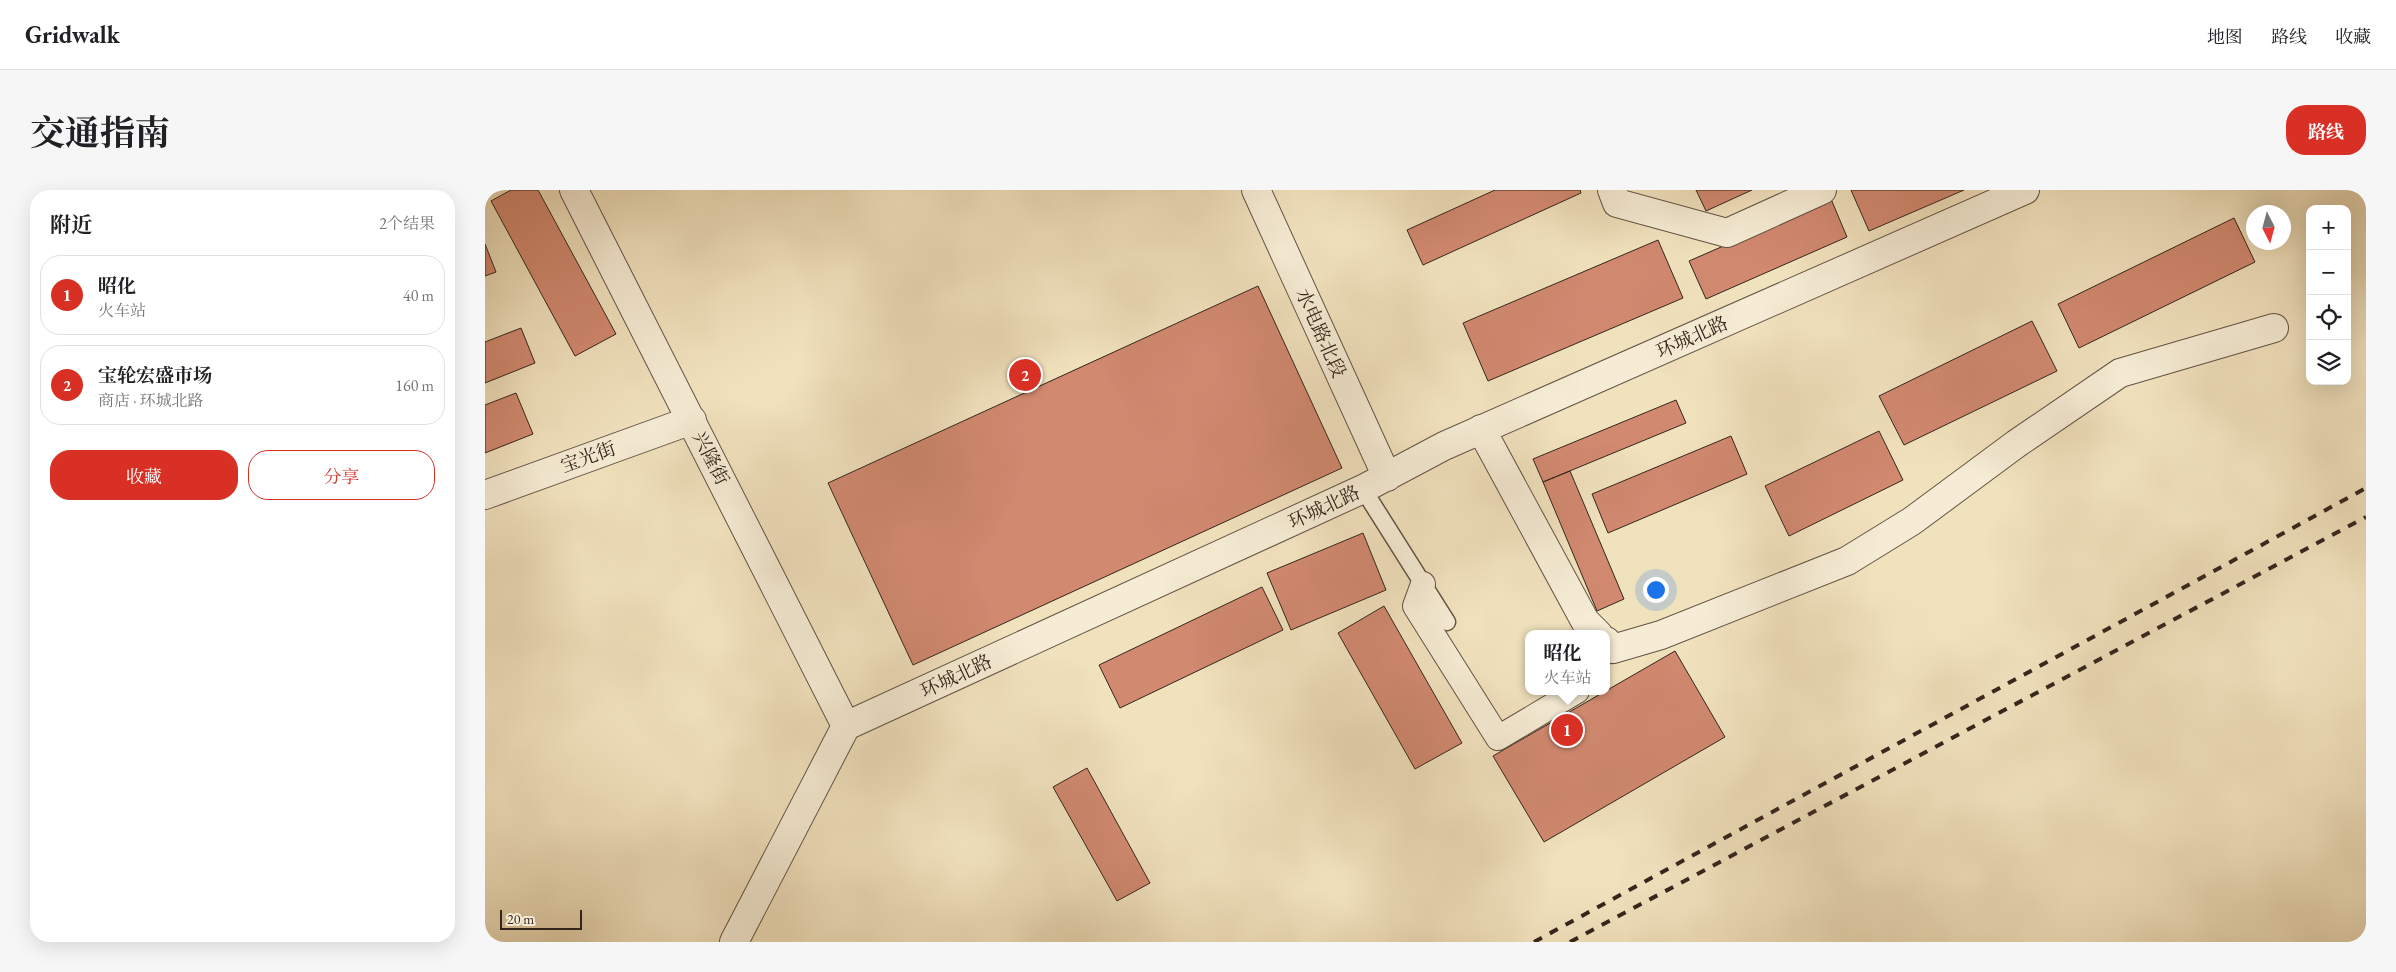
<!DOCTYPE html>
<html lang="zh">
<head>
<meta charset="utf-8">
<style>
	body { margin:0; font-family:"EB Garamond","Noto Serif SC",serif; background:#f6f6f6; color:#202124 }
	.controls { position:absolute; right:15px; top:15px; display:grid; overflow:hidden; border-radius:10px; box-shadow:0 5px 20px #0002 }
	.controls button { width:45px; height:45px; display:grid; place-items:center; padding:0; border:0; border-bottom:1px solid #e0e0e0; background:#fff; color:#202124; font:25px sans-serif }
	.compass { position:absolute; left:1761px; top:15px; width:45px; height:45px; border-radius:50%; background:#fff; box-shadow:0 5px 20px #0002; rotate:174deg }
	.scale { position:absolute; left:15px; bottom:12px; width:82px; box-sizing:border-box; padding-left:5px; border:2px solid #34251c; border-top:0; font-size:14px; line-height:18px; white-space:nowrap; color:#34251c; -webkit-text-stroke:4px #f6ecd5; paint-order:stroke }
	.you { position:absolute; left:1170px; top:399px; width:18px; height:18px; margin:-12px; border:4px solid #fff; border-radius:50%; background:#1a73e8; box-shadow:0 0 0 8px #1a73e833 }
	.badge { display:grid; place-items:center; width:32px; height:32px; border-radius:50%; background:#d93025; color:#fff; font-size:16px; font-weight:700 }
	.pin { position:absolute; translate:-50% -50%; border:2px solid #fff; box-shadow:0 1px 5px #0006 }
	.popup { position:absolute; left:1040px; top:440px; width:85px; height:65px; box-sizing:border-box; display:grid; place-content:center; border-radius:10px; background:#fff; filter:drop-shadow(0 1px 4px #0005); font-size:16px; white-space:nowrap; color:#757577 }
	.popup b { font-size:19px; color:#202124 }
	.popup::after { content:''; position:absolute; left:50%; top:100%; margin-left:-10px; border:10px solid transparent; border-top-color:#fff }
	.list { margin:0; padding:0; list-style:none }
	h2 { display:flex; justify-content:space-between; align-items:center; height:65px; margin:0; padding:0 20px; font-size:21px }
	h2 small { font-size:16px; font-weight:400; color:#757577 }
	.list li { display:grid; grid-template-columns:32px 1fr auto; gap:15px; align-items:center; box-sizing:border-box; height:80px; margin:0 10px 10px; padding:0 10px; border:1px solid #e0e0e0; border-radius:20px }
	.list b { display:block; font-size:19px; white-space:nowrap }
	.list p { margin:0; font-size:16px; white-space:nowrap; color:#757577 }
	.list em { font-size:16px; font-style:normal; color:#757577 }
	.actions { display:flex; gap:10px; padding:15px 20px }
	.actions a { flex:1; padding:11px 0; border:1px solid #d93025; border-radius:20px; text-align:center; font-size:18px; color:#d93025 }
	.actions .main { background:#d93025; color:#fff }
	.icon { flex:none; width:28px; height:28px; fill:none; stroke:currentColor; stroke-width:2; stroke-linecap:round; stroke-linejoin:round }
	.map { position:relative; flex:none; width:1881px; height:752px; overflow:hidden; border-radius:20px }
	header { display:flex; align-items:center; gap:30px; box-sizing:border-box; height:70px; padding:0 25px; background:#fff; border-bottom:1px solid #e0e0e0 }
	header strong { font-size:24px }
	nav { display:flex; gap:28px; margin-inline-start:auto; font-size:18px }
	.intro { display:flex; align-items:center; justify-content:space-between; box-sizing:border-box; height:120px; padding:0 30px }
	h1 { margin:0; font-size:35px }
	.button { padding:12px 22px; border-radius:20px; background:#d93025; color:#fff; font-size:18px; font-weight:700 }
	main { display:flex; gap:30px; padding:0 30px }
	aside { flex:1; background:#fff; border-radius:20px; box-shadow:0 5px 20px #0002 }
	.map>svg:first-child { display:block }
	.building { fill:#d18970; stroke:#34251c }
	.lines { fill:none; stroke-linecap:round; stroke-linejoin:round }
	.service-casing { stroke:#635444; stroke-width:19 }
	.pedestrian-casing { stroke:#635444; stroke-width:26 }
	.minor-casing { stroke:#635444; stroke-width:30 }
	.tertiary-casing { stroke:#635444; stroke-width:30 }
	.service { stroke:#f6ecd5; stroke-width:16 }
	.pedestrian { stroke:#f6ecd5; stroke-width:24 }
	.minor { stroke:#f6ecd5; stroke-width:28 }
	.tertiary { stroke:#f6ecd5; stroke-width:28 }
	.rail { stroke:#34251c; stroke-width:4; stroke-dasharray:9 9; stroke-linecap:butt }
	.labels { text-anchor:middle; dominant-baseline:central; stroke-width:4; stroke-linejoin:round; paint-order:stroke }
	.street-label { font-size:19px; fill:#34251c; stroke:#f6ecd5 }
</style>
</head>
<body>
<header>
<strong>Gridwalk</strong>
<nav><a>地图</a><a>路线</a><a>收藏</a></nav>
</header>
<div class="intro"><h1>交通指南</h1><a class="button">路线</a></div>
<main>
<aside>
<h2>附近<small>2个结果</small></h2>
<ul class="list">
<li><span class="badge">1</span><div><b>昭化</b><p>火车站</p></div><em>40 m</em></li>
<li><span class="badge">2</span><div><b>宝轮宏盛市场</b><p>商店 · 环城北路</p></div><em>160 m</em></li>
</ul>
<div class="actions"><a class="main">收藏</a><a>分享</a></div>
</aside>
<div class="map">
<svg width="1881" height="752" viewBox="0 0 1881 752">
	<rect width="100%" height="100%" fill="#f1e2be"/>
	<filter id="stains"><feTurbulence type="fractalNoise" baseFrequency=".004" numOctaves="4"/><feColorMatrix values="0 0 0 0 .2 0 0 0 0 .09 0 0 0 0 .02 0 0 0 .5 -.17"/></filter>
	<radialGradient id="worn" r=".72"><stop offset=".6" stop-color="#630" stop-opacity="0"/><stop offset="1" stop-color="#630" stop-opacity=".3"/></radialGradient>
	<path class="building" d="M26,0H53L131,144L90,166L6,11Z
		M1010,0H1095L1096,3L938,75L922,40Z
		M1211,0H1267L1221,21Z
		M1366,0H1479L1384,41Z
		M1346,9L1362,47L1221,109L1204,71Z
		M1749,28L1770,72L1594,158L1573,114Z
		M1173,50L1198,108L1003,191L978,133Z
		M0,54L11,82L0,86Z
		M773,96L857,278L428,475L343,293Z
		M1547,131L1572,181L1419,255L1394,206Z
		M36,138L50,173L0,193V152Z
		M31,203L48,244L0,263V215Z
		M1191,210L1201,233L1058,292L1048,269Z
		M1394,241L1418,290L1304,346L1280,296Z
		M1246,246L1262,284L1123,343L1107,304Z
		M1085,281L1139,409L1112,421L1058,292Z
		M878,343L901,400L806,440L782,383Z
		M777,397L798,440L635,518L614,475Z
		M899,416L977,553L930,579L853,443Z
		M1190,461L1240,547L1059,652L1008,566Z
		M602,578L665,693L632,711L568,597Z"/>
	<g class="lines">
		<defs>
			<path id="service" d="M878,299L962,432"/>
			<path id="pedestrian" d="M938,394L930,416L1013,548L1092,501"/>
			<path id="minor" d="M1127,0L1132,13L1242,43L1337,0
				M996,239L1100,431L1113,444
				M0,305L207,230
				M1121,451L1128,459L1176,445L1362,371L1427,331L1531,254L1635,183L1789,138"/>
			<path id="tertiary" d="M89,0L361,536
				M771,0L902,287
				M249,752L361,536L878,299L959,256L1540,0"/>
		</defs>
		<use href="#service" class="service-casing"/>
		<use href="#pedestrian" class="pedestrian-casing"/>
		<use href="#minor" class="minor-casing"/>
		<use href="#tertiary" class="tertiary-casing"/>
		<use href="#service" class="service"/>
		<use href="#pedestrian" class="pedestrian"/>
		<use href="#minor" class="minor"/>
		<use href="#tertiary" class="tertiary"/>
		<path class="rail" d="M1049,752L1881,298
			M1085,752L1881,327"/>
	</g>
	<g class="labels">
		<g class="street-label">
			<text transform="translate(836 143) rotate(66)">水电路北段</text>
			<text transform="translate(1207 147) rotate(-24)">环城北路</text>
			<text transform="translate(103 267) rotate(-20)">宝光街</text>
			<text transform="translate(226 268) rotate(63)">兴隆街</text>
			<text transform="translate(839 317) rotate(-25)">环城北路</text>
			<text transform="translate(471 486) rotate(-25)">环城北路</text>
		</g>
	</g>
	<rect width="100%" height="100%" filter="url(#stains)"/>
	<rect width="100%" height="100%" fill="url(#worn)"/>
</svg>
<div class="controls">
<button>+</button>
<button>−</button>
<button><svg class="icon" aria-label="locate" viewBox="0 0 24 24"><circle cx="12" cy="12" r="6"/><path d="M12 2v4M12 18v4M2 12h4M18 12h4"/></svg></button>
<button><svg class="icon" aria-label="layers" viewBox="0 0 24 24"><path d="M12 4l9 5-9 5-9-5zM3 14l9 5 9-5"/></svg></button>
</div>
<svg class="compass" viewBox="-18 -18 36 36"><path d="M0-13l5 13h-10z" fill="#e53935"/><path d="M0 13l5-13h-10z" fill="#757577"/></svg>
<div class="scale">20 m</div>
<div class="you"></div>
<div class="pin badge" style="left:1082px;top:540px">1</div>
<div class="popup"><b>昭化</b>火车站</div>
<div class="pin badge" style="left:540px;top:185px">2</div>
</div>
</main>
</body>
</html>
